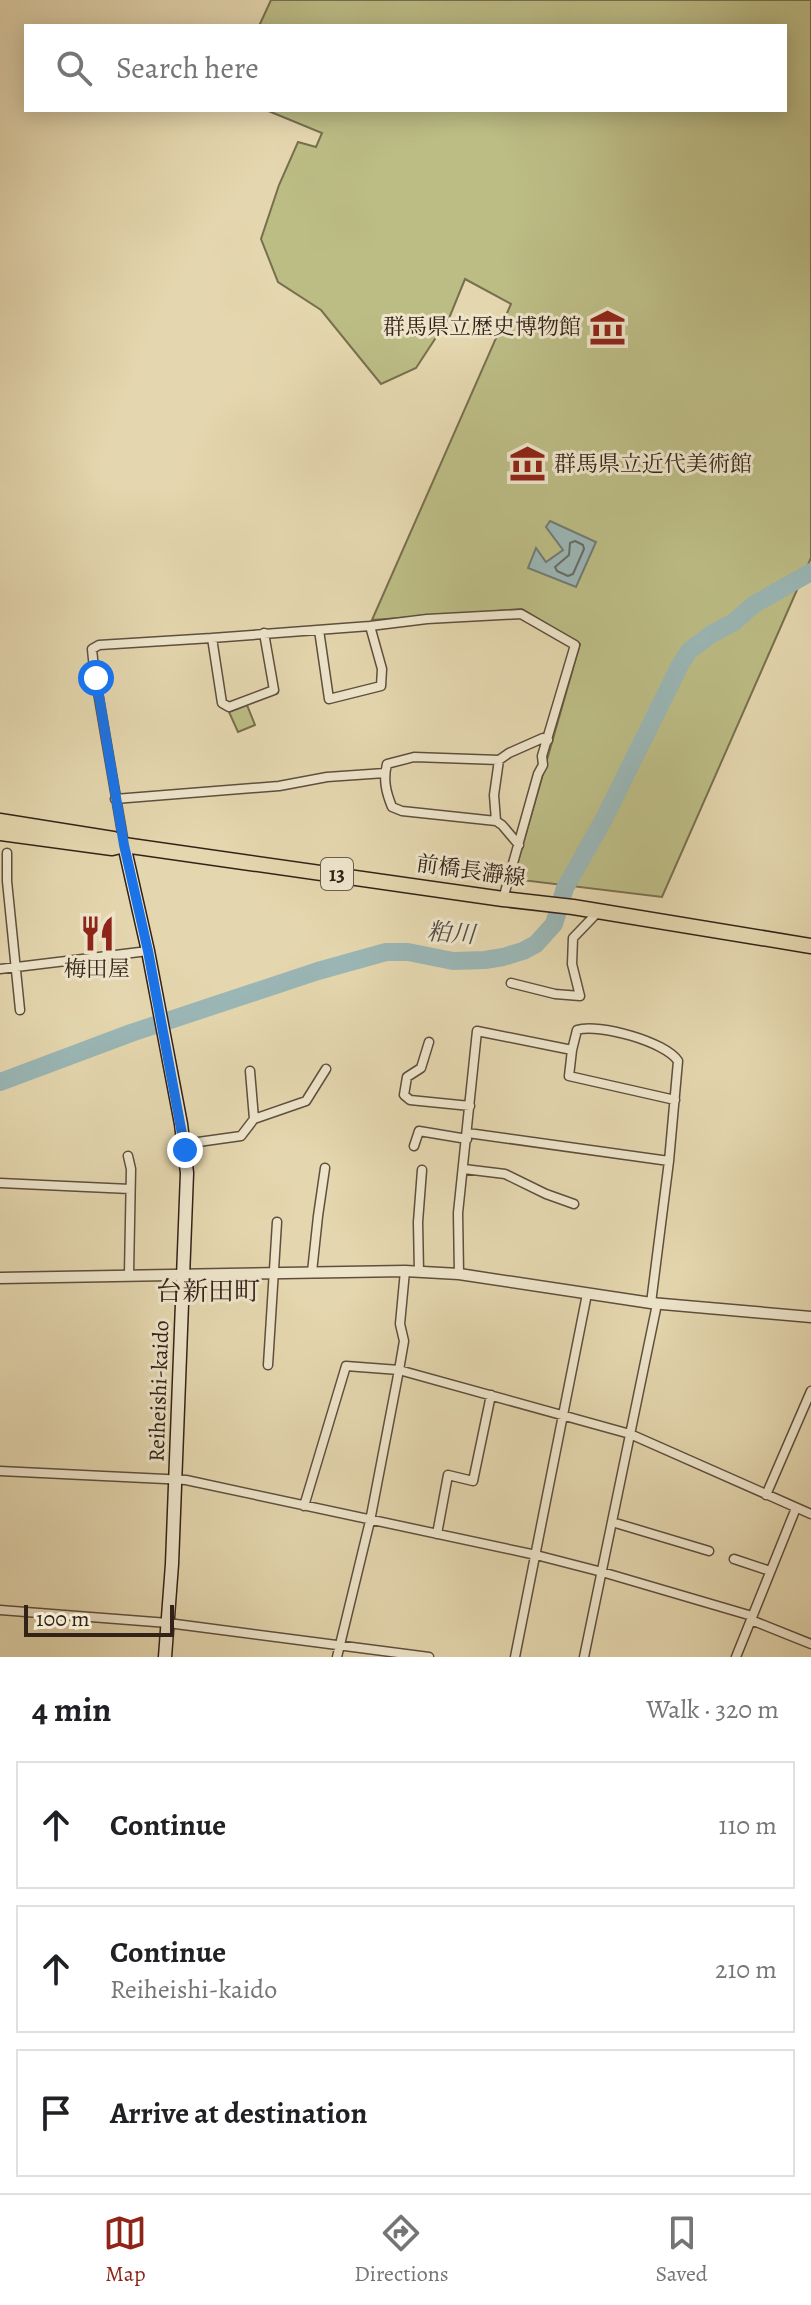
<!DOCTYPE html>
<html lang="en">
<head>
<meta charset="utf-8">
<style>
	body { margin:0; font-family:Alegreya,"Noto Serif JP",serif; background:#f6f6f6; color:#202124 }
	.scale { position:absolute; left:24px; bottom:20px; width:150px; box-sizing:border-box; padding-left:8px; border:4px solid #332218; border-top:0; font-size:22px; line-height:28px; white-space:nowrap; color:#332218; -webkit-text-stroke:6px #ede4ca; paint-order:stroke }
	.stop { position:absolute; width:24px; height:24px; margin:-18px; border:6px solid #1a73e8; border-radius:50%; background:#fff }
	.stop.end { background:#1a73e8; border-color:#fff; box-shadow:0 2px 8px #0008 }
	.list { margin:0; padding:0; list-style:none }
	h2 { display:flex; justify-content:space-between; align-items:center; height:104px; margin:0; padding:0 32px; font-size:34px }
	h2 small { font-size:26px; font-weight:400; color:#757577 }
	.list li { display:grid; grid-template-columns:52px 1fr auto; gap:24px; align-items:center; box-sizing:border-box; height:128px; margin:0 16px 16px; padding:0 16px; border:2px solid #e0e0e0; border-radius:0px }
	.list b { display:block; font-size:30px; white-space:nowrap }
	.list p { margin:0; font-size:26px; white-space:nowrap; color:#757577 }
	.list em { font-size:26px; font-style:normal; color:#757577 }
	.icon { flex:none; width:44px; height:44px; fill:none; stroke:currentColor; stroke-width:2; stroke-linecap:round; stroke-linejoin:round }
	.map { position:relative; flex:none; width:811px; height:1657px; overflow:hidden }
	.search { position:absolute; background:#fff; box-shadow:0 4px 20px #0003; left:24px; right:24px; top:24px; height:88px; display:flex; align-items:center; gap:20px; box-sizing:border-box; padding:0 28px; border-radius:0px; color:#757577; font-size:30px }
	.sheet { height:536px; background:#fff }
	nav { display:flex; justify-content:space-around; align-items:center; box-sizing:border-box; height:112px; border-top:2px solid #e0e0e0; background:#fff; font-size:22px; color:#757577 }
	nav a { display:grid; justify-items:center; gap:4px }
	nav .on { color:#8f2418 }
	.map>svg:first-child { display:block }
	.green { fill:#bcbc85; stroke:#786f4e; stroke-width:2 }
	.water { fill:#9ab6b5; stroke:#717b76; stroke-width:2 }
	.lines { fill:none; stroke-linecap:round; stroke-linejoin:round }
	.shore { stroke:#666c66; stroke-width:2 }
	.river { stroke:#9ab6b5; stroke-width:18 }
	.minor-casing { stroke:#5f4f3e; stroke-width:11 }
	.tertiary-casing { stroke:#5f4f3e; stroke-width:13 }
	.secondary-casing { stroke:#332218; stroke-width:15 }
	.primary-casing { stroke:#332218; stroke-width:17 }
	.minor { stroke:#ede4ca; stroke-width:8 }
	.tertiary { stroke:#ede4ca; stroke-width:10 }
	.secondary { stroke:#ede4ca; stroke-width:12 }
	.primary { stroke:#e4d6ae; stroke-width:14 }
	.route { stroke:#1a73e8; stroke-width:10 }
	.labels { text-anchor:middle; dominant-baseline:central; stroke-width:6; stroke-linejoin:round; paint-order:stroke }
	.shield { fill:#ede4ca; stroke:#6b5c4d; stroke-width:2 }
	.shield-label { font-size:20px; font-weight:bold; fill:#332218 }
	.poi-label { font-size:22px; fill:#332218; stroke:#ede4ca; text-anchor:end }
	.street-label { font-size:22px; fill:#332218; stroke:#ede4ca }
	.water-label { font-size:24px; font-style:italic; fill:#524e47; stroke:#ede4ca }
	.quarter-label { font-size:26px; fill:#332218; stroke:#ede4ca }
</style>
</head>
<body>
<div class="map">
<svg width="811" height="1657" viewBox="0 0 811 1657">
	<rect width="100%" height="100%" fill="#e4d6ae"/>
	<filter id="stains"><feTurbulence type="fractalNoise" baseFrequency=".0025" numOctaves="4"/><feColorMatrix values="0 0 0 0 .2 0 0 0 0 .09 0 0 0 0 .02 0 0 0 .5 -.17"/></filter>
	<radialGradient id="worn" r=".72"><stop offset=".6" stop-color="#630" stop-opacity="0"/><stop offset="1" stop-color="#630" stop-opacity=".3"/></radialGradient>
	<path class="green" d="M271,0H811V558L662,897L513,879L580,644L522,609L372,620L511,304L465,279L450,316L416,368L381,384L321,310L278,282L261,239L279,185L298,142L316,147L322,133L266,110H785V26H259Z
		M247,705L255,725L238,732L229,712Z"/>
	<path class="water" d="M550,521L596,542L576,587L528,568L536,548L546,562L563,550L546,527Z"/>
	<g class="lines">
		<path class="shore" d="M575,541L583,545L584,549L573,574L568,576L557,571L555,567L569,555L570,543Z"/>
		<path class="river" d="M0,1082L131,1033L318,971L386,952H408L453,961L485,960L503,957L523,951L536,944L554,924L565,888L604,819L680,665L689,651L710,635L734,622L753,605L811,572"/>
		<defs>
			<path id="minor" d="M319,630L329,699L381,686L382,669L370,626
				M212,638L222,703L229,707L274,690L264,633
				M115,799L279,786L327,777L385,773
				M496,821L494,795L499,760
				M124,844L94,669L92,649L99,645L212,638L370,626L427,619L521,614L575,645L542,756L543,765L538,774L503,899
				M519,845L502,825L496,821L402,811L392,807C386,792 383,780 387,764L414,757L499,760L509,753L543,738L548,740
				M7,853V881L20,1010
				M0,969L148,951
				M511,983L555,994L580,996L572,964L573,938L598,912
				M429,1042L421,1068L407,1077L404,1095L410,1100L470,1106
				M572,1050L569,1076L675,1100
				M250,1071L254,1119
				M468,1133L669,1161
				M184,1144L241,1136L254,1119L306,1101L326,1069
				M414,1146L419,1131L467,1139
				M128,1156L131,1169L129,1274
				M464,1169L505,1174L546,1194L574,1204
				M0,1183L130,1189
				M312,1272L318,1216L325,1168
				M419,1272L418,1222L422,1170
				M459,1274L458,1213L477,1031L572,1050L577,1030C599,1023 666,1042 678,1061L669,1161L651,1303
				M268,1365L277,1222
				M0,1471L186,1480L536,1555L602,1572L752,1616
				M766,1495L811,1391
				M304,1506L346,1366L399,1370L630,1434L811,1514
				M612,1522L709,1551
				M437,1534L448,1475L473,1481L491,1395
				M734,1559L770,1571
				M0,1610L168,1623L429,1657
				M751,1620L811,1644
				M337,1657L370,1521L399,1370L404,1341L400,1324L405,1271
				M515,1657L587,1294
				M584,1657L657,1304
				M736,1657L796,1508"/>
			<path id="tertiary" d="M0,1278L405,1271L459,1274L651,1303L811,1317"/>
			<path id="secondary" d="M124,845L148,951L181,1124L187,1173L172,1564L165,1657"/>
			<path id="primary" d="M0,821L113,839L124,845L112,848L0,833
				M124,845L503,899L573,907L811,946"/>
		</defs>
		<use href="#minor" class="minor-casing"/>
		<use href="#tertiary" class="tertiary-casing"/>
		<use href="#secondary" class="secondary-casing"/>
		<use href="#primary" class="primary-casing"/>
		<use href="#minor" class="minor"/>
		<use href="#tertiary" class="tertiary"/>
		<use href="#secondary" class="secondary"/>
		<use href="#primary" class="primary"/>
	</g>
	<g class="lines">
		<path class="route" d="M96,678L124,845L148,951L185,1150"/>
	</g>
	<defs>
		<symbol id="museum-bare" viewBox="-9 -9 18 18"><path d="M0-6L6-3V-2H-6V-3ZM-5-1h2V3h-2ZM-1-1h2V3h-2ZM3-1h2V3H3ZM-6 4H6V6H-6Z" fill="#8f2418" stroke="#ede4ca" stroke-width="2.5" paint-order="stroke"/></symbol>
		<symbol id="restaurant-bare" viewBox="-9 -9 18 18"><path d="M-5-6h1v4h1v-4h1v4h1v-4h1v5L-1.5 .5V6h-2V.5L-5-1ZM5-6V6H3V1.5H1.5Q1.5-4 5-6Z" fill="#8f2418" stroke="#ede4ca" stroke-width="2.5" paint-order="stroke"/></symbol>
	</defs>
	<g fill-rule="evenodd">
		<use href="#museum-bare" x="582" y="302" width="51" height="51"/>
		<use href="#museum-bare" x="502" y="438" width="51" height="51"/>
		<use href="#restaurant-bare" x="72" y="908" width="51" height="51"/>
	</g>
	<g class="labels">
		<rect class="shield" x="321" y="858" width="32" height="32" rx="6"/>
		<g class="shield-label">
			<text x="337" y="874">13</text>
		</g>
		<g class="poi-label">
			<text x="581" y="327">群馬県立歴史博物館</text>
			<text x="554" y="464" text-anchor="start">群馬県立近代美術館</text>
			<text x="97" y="969" text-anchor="middle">梅田屋</text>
		</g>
		<g class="street-label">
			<text transform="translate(471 871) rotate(8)">前橋長瀞線</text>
			<text transform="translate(159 1391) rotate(-88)">Reiheishi-kaido</text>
		</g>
		<g class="water-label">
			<text transform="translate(451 933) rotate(4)">粕川</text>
		</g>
		<g class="quarter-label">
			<text x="208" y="1291">台新田町</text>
		</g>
	</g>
	<rect width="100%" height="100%" filter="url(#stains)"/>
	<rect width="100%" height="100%" fill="url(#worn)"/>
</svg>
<div class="scale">100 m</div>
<div class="stop" style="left:96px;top:678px"></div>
<div class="stop end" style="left:185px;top:1150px"></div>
<div class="search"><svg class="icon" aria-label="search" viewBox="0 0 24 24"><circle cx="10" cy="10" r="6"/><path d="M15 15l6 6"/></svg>Search here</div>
</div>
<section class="sheet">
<h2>4 min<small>Walk · 320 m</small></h2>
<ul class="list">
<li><svg class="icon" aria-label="ahead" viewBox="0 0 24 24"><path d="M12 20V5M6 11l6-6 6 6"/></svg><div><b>Continue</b></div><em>110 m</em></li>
<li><svg class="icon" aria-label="ahead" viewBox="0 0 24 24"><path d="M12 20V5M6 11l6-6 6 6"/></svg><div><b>Continue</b><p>Reiheishi-kaido</p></div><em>210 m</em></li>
<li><svg class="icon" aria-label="arrive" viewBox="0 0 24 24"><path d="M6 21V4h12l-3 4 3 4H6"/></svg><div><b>Arrive at destination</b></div></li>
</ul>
</section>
<nav>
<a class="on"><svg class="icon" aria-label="map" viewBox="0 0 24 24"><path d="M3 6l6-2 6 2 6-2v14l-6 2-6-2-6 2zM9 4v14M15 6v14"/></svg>Map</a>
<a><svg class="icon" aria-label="directions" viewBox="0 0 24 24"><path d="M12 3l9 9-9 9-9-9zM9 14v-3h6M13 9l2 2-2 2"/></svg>Directions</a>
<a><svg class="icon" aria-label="saved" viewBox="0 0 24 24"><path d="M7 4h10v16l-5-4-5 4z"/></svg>Saved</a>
</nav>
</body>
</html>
